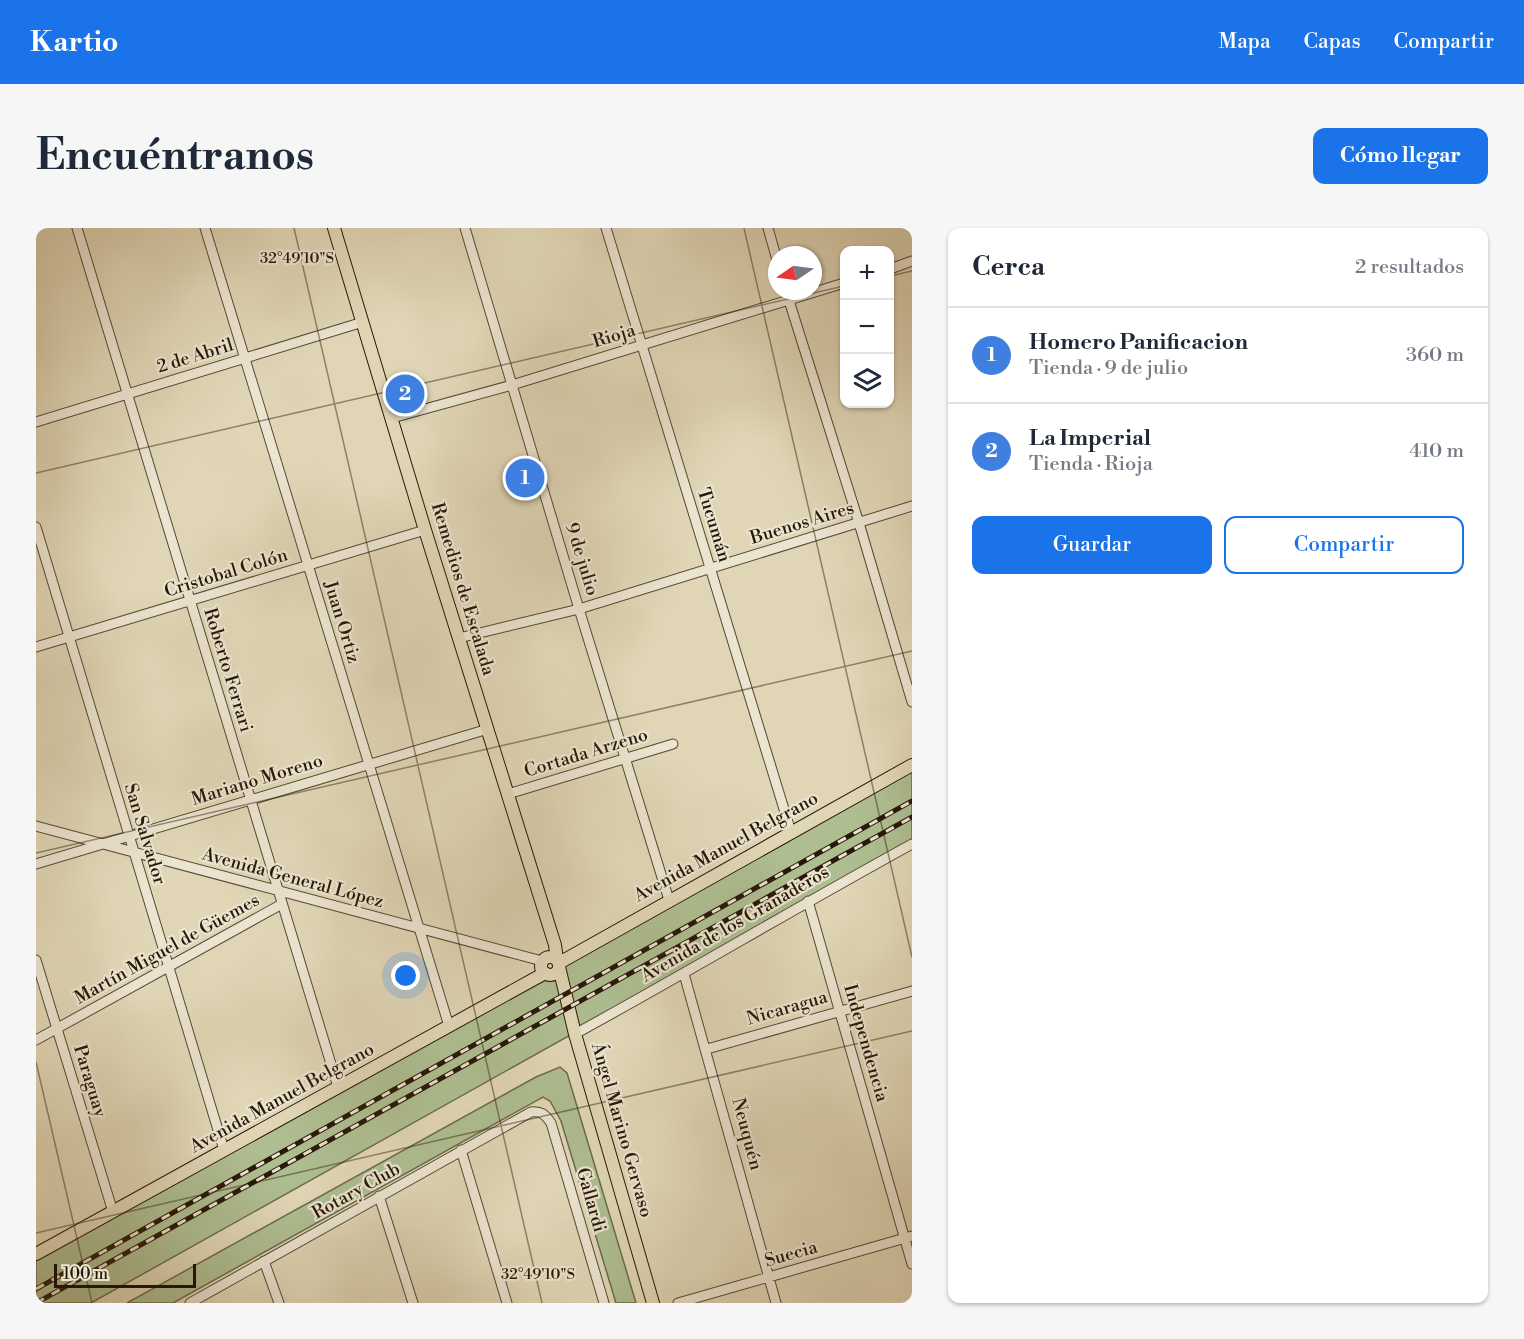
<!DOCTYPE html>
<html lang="es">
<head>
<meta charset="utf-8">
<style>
	body { margin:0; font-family:"Libre Bodoni",serif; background:#f6f6f7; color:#1f2937 }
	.controls { position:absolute; right:18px; top:18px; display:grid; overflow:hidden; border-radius:12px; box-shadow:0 2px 4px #0004 }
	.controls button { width:54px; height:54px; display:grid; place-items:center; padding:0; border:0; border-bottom:2px solid #e0e1e3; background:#fff; color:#1f2937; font:30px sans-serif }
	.compass { position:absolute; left:732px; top:18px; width:54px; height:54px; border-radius:50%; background:#fff; box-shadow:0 2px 4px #0004; rotate:257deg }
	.scale { position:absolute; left:18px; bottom:15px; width:142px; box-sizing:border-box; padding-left:6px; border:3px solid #271807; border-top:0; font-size:16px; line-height:21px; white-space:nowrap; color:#271807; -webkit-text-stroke:4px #ebe4d0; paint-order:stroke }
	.you { position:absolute; left:370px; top:748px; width:21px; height:21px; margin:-15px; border:4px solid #fff; border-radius:50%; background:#1a73e8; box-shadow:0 0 0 9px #1a73e833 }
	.badge { display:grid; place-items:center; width:39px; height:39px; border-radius:50%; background:#1a73e8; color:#fff; font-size:20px; font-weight:700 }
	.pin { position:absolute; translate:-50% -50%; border:3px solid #fff; box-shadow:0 2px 6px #0006 }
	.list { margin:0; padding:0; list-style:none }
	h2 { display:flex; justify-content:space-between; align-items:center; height:78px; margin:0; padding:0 24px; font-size:26px }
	h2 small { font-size:20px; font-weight:400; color:#747a83 }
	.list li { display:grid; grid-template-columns:39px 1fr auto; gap:18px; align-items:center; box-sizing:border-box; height:96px; padding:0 24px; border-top:2px solid #e0e1e3 }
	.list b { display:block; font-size:22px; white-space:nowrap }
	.list p { margin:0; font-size:20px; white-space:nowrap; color:#747a83 }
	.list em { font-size:20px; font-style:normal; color:#747a83 }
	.actions { display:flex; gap:12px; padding:18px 24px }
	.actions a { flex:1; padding:14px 0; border:2px solid #1a73e8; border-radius:12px; text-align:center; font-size:21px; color:#1a73e8 }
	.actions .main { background:#1a73e8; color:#fff }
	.icon { flex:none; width:33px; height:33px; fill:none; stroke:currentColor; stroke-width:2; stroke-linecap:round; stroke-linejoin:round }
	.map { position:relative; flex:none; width:876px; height:1075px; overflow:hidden; border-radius:12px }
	header { display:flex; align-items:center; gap:36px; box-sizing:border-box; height:84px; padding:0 30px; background:#1a73e8; color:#fff }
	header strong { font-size:28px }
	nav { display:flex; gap:33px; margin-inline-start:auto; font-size:21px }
	.intro { display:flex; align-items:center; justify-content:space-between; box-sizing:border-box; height:144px; padding:0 36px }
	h1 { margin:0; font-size:42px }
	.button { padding:15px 27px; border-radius:12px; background:#1a73e8; color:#fff; font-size:21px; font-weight:700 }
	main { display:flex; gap:36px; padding:0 36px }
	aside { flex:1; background:#fff; border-radius:12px; box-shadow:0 2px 4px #0004 }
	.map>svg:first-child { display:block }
	.green { fill:#aebe91; stroke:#6a6b4c; stroke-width:1.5 }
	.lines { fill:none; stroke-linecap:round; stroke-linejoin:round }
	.minor-casing { stroke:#554833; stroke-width:11 }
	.major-casing { stroke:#271807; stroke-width:14 }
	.minor { stroke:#ebe4d0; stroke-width:9 }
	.major { stroke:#e0d6b6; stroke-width:12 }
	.rail-casing { stroke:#271807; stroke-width:5 }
	.rail { stroke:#ebe4d0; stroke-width:3; stroke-dasharray:9; stroke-linecap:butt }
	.ticks { fill:none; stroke:#271807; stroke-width:1.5; stroke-opacity:0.45 }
	.labels { text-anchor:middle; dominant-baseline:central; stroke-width:4.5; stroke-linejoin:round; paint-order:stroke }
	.street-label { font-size:18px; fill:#271807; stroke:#ebe4d0 }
	.ticks-label { font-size:15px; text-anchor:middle; fill:#271807; stroke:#ebe4d0; stroke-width:4.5; stroke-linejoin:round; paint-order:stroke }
</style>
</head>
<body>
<header>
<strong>Kartio</strong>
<nav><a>Mapa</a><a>Capas</a><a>Compartir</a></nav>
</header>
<div class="intro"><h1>Encuéntranos</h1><a class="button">Cómo llegar</a></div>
<main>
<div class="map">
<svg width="876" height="1075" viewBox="0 0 876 1075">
	<rect width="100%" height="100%" fill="#e0d6b6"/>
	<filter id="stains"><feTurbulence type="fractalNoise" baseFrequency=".00333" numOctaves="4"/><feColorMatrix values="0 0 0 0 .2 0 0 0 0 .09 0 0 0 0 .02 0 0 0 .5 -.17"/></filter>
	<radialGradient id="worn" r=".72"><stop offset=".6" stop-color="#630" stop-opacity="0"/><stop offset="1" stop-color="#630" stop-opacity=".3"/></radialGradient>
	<path class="green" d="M876,537V616L55,1075H0V1026L509,745L523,735Z
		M524,839L531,845L600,1075H580L525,893L514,873L507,869L137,1075H91L500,849Z"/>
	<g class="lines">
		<defs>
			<path id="minor" d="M41,0L302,859
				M169,0L413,798
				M429,0L543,381L633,672
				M570,0L755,604
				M732,0L741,32
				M854,41L876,33
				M750,63L823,295L876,474
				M356,190L476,157L808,55
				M0,194L327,94
				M0,299L188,922
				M423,410L543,381L876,278
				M0,419L389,302
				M472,566L637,516
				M0,598L506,733
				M0,636L452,501
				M772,673L876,1036
				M0,732L77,984
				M648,746L740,1075
				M539,806C652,744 763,678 876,616
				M0,812L246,676
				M671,821L876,763
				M425,922L471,1075
				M343,968L377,1075
				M228,1033L243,1075
				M154,1075L495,884C505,883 509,886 515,895L568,1075
				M642,1075L876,1008"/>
			<path id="major" d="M298,0L389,302L519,717L521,732
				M505 738a9 9 0 1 1 18 0a9 9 0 1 1-18 0Z
				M523,735L876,537
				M523,739L539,806L617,1075
				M0,1026L509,745"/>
		</defs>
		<use href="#minor" class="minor-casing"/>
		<use href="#major" class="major-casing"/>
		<use href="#minor" class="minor"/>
		<use href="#major" class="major"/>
		<defs>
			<path id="rail" d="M0,1061L876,573
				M0,1075L876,589"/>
		</defs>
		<use href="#rail" class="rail-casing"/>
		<use href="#rail" class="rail"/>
	</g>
	<path class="ticks" d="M258,0L506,1075M708,0L876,729M854,48L876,43M0,245L808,58M0,625L876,423M0,834L56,1075M0,1005L876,803"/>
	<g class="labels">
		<g class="street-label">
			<text transform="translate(578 108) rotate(-17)">Rioja</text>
			<text transform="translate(159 128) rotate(-17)">2 de Abril</text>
			<text transform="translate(766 295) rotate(-17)">Buenos Aires</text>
			<text transform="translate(678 297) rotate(73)">Tucumán</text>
			<text transform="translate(546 331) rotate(73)">9 de julio</text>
			<text transform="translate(190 345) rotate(-17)">Cristobal Colón</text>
			<text transform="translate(427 361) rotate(73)">Remedios de Escalada</text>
			<text transform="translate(306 394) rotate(73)">Juan Ortiz</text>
			<text transform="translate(192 442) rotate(73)">Roberto Ferrari</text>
			<text transform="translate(550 525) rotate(-17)">Cortada Arzeno</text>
			<text transform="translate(221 552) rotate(-17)">Mariano Moreno</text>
			<text transform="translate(109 606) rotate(73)">San Salvador</text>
			<text transform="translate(690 619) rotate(-29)">Avenida Manuel Belgrano</text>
			<text transform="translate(257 650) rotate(15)">Avenida General López</text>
			<text transform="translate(699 696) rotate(-30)">Avenida de los Granaderos</text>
			<text transform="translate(131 721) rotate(-29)">Martín Miguel de Güemes</text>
			<text transform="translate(751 780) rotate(-16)">Nicaragua</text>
			<text transform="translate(830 815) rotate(74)">Independencia</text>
			<text transform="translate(54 853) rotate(73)">Paraguay</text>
			<text transform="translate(246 870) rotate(-29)">Avenida Manuel Belgrano</text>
			<text transform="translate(586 902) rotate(74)">Ángel Marino Gervaso</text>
			<text transform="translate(711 906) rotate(75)">Neuquén</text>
			<text transform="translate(320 963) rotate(-29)">Rotary Club</text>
			<text transform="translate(555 972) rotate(74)">Gallardi</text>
			<text transform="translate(755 1026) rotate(-16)">Suecia</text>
		</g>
	</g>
	<g class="ticks-label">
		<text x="261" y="35">32°49'10"S</text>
		<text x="502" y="1051">32°49'10"S</text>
	</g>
	<rect width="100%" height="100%" filter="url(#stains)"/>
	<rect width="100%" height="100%" fill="url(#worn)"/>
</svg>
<div class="controls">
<button>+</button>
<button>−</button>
<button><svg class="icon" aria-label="layers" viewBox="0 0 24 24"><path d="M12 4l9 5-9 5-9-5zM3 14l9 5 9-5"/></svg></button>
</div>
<svg class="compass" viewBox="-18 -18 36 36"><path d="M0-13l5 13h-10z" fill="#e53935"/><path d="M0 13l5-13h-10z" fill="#747a83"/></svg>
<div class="scale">100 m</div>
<div class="you"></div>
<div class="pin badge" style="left:489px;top:250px;background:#3f7fe0">1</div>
<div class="pin badge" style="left:369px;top:166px;background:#3f7fe0">2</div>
</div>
<aside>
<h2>Cerca<small>2 resultados</small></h2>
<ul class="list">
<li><span class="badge" style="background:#3f7fe0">1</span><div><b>Homero Panificacion</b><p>Tienda · 9 de julio</p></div><em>360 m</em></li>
<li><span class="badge" style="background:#3f7fe0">2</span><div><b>La Imperial</b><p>Tienda · Rioja</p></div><em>410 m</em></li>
</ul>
<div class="actions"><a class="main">Guardar</a><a>Compartir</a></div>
</aside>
</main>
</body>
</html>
